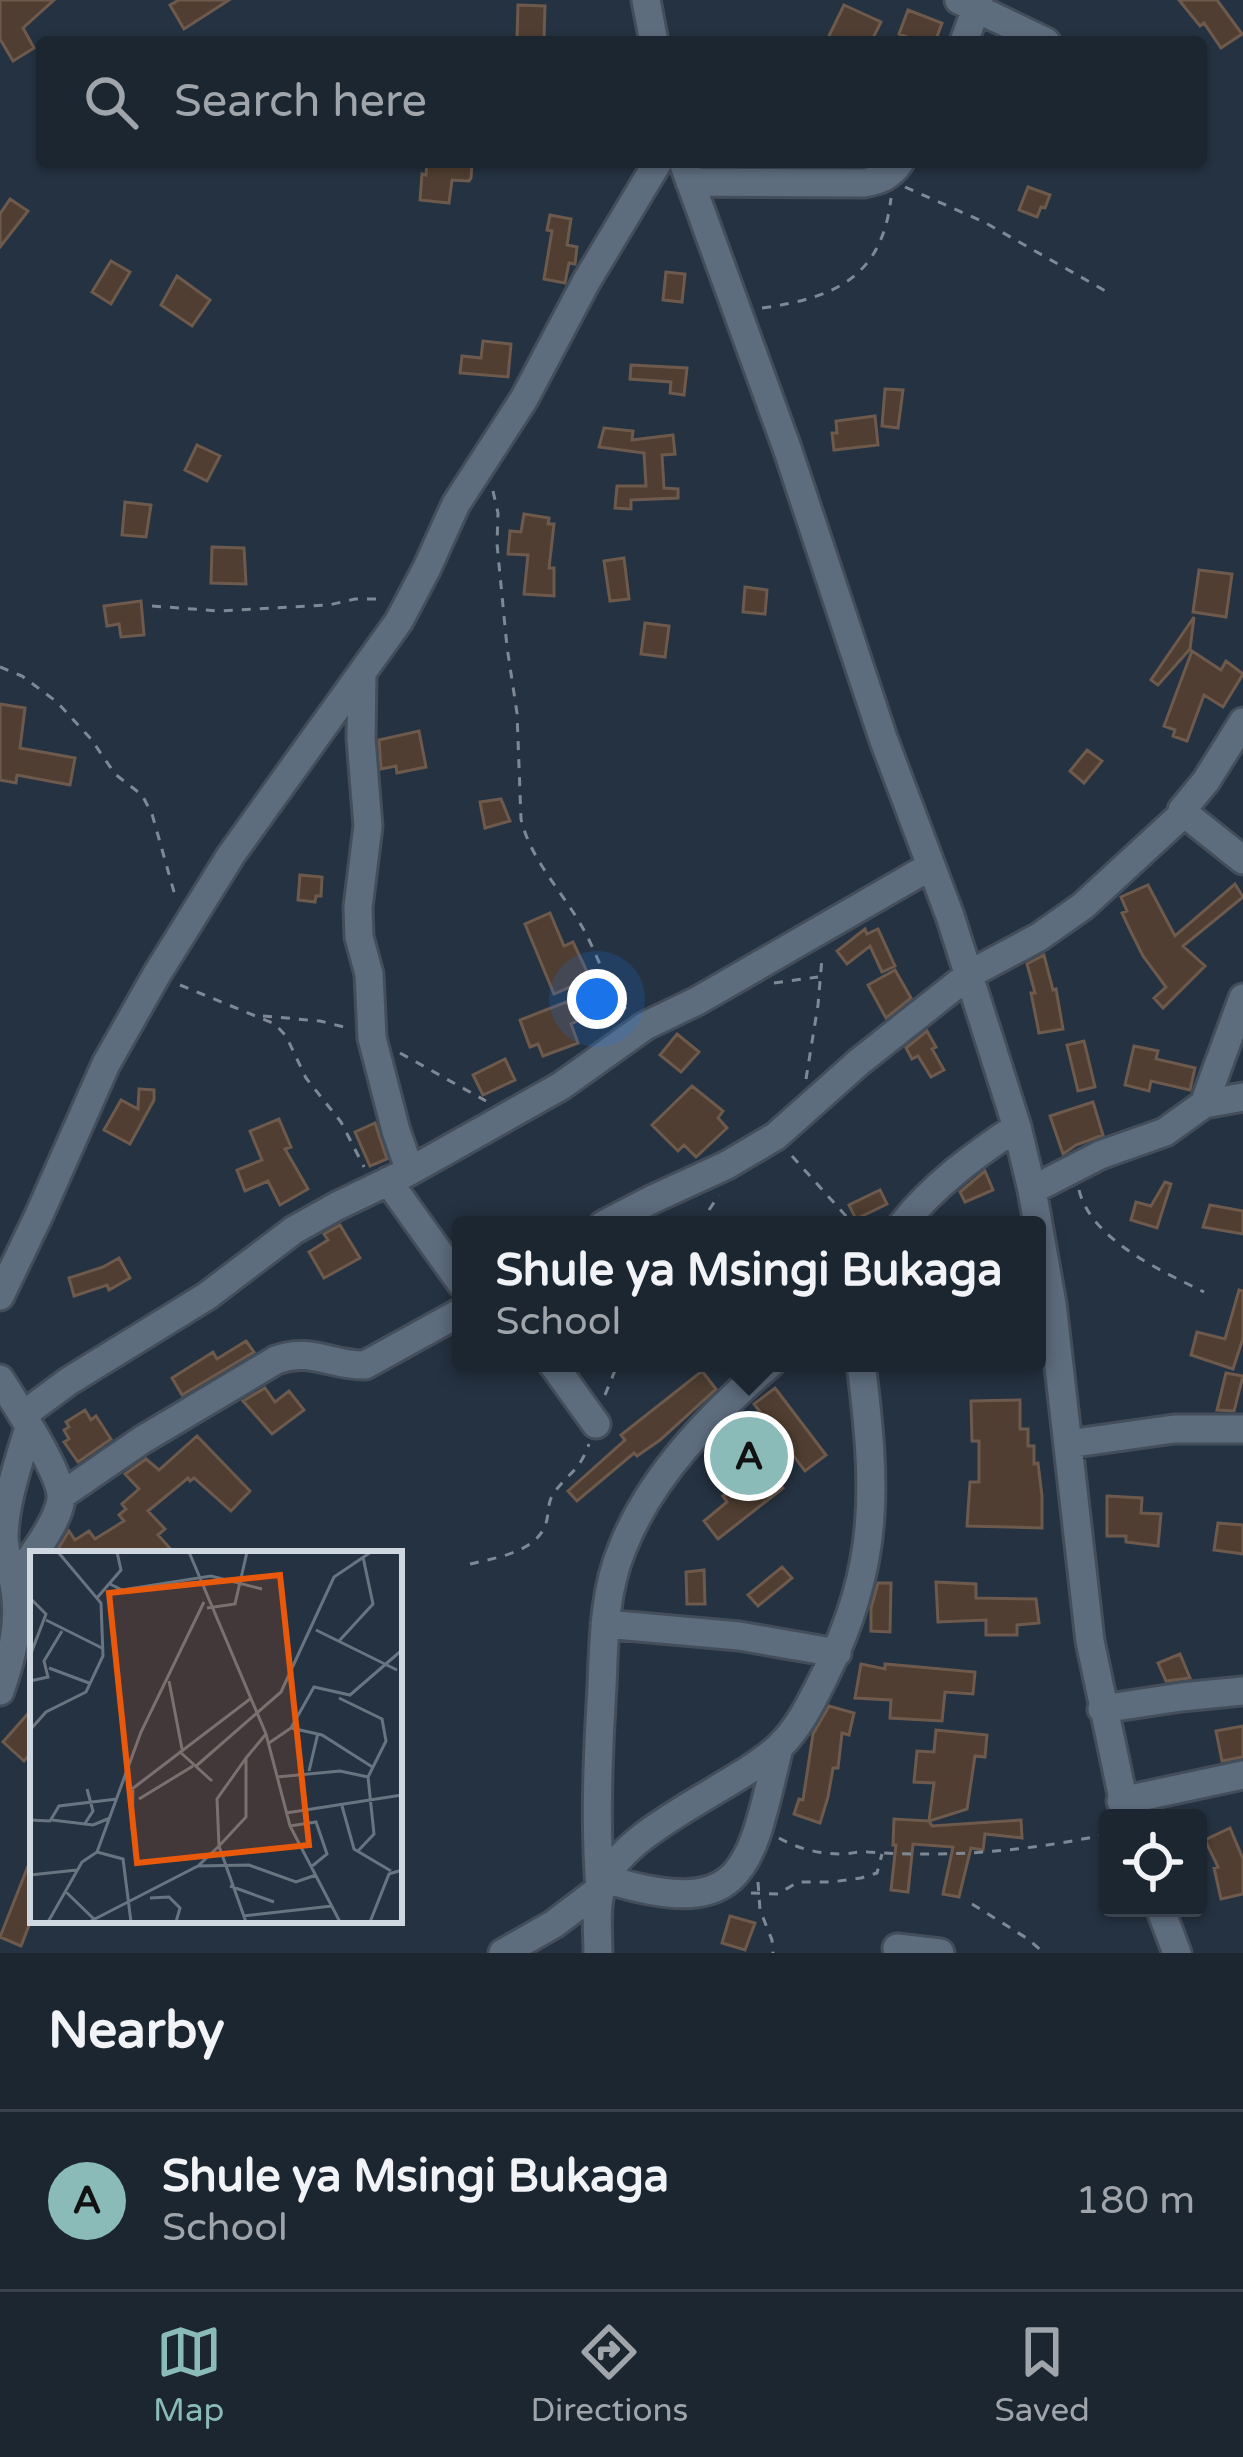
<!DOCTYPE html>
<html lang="en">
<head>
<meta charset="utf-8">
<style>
	body { margin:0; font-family:"Varela Round",sans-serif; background:#29323d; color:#f1f3f6 }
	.controls { position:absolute; right:36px; bottom:36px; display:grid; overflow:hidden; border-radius:12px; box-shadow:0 3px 9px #0004 }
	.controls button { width:108px; height:108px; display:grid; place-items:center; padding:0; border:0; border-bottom:3px solid #3a434d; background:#1c2631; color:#f1f3f6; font:60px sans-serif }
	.you { position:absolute; left:597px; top:999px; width:42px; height:42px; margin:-30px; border:9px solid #fff; border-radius:50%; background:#1a73e8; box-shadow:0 0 0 18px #1a73e833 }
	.badge { display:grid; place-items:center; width:78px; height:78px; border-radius:50%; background:#8bbbb9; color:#111; font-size:39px; font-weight:700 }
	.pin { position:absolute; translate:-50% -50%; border:6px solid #fff; box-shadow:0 3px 12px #0006 }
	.popup { position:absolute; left:452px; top:1216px; width:594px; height:156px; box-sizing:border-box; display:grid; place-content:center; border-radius:12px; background:#1c2631; filter:drop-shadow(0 3px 9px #0005); font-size:39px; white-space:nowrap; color:#a0a5ab }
	.popup b { font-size:45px; color:#f1f3f6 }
	.popup::after { content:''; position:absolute; left:50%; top:100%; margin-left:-24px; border:24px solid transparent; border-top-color:#1c2631 }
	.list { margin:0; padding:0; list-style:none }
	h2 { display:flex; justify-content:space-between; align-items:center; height:156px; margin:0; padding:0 48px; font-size:51px }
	h2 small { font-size:39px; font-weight:400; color:#a0a5ab }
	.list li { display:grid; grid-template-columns:78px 1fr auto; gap:36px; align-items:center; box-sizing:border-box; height:180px; padding:0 48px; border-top:3px solid #3a434d }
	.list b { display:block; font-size:45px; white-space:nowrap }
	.list p { margin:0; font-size:39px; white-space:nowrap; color:#a0a5ab }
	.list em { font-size:39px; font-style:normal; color:#a0a5ab }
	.icon { flex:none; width:66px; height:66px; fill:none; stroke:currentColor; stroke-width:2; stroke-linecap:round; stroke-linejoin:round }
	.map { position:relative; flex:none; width:1243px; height:1953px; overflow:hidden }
	.search { position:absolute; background:#1c2631; box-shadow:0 3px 9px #0004; left:36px; right:36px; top:36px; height:132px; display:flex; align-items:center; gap:30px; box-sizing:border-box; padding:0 42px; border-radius:12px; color:#a0a5ab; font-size:45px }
	.sheet { height:336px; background:#1c2631 }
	nav { display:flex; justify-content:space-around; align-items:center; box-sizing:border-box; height:168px; border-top:3px solid #3a434d; background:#1c2631; font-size:33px; color:#a0a5ab }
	nav a { display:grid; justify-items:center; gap:6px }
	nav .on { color:#8bbbb9 }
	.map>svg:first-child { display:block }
	.building { fill:#4f3e31; stroke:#6d5a4d; stroke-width:3 }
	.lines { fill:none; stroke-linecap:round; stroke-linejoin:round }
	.minor-casing { stroke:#444e5b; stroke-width:33 }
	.path { stroke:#7e8995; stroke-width:3; stroke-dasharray:9 9; stroke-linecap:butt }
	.minor { stroke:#5e6d7e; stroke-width:27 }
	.inset-road { fill:none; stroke:#697481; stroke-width:3 }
	.view { fill:#e8590c; fill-opacity:0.15; stroke:#e8590c; stroke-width:6 }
	.inset-edge { fill:none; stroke:#cfd7e1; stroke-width:6 }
</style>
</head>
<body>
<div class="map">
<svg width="1243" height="1953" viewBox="0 0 1243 1953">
	<rect width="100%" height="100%" fill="#253241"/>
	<path class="building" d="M0,0H54L23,28L34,48L13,61L0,39Z
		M179,0H229L184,29L170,5Z
		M1179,0H1217L1242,34L1221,48L1204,23L1200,26Z
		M518,5L545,6L544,40L517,39Z
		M844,5L881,22L871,42H826Z
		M908,10L942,23L935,42H921L899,34Z
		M427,162H472L471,178L469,181L452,180L449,203L420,200L422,174L426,175Z
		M1028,187L1050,195L1045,208L1041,207L1037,217L1019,210Z
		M10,199L28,211L0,247V214Z
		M550,215L571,219L567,245L577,247L575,264L569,263L565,283L544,279L552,231L547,230Z
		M111,261L130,272L111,304L92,292Z
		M666,272L685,274L682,302L663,300Z
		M177,276L210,300L192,326L161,305Z
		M483,341L511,344L508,377L460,373L462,356L481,358Z
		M631,365L687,368L684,395L670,393L671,382L630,379Z
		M885,389L903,390L898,428L882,426Z
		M875,416L878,445L834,450L832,433H837L836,421Z
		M604,428L633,431L632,440L673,435L675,454L662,455L664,488L678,489V498L631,500V509L615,508L617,486H646L644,453L599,447Z
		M197,445L220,456L207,481L185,470Z
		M125,502L151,505L146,537L122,535Z
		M524,514L549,518L548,524H554L549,568H554V596L524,594L528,555L508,554L510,531L521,532Z
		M212,547L244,548L246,584L211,583Z
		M624,558L629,599L610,601L604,561Z
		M1199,570L1232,574L1226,617L1193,612Z
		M745,587L767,590L765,614L743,612Z
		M141,601L144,635L121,637L119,624L107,626L104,606Z
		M1194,617L1190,649L1158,685L1151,680Z
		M645,623L669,626L665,657L641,654Z
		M1192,651L1221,670L1226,661L1243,674L1223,707L1204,695L1187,741L1173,736L1175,730L1164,726Z
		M0,704L25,708L20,748L75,758L70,785L17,775L16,783L0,780Z
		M419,731L426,767L397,773L396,766L381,769L379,740Z
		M1087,750L1102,761L1084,783L1070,771Z
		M501,799L510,821L485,828L480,802Z
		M300,875L322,877L321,896H316L315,902L298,900Z
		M1235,884L1243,897L1183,946L1205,966L1163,1008L1154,998L1166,987L1143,956L1129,928L1122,913L1127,911L1121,897L1148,885L1175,936Z
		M550,913L564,946L573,942L590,978L554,994L525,924Z
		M865,929L867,934L878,929L895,966L882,972L870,946L847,964L837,951Z
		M1044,955L1053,990L1056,989L1063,1029L1039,1033L1031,993H1035L1027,964Z
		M895,970L911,998L886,1018L868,985Z
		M569,1001L577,1021L571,1024L578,1043L543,1056L538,1044L530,1047L520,1020Z
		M927,1031L936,1047L932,1049L944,1070L931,1077L918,1056L912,1059L906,1048Z
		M677,1034L699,1052L681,1072L660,1055Z
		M1084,1041L1095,1087L1078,1091L1067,1045Z
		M1134,1046L1158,1051L1156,1059L1195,1068L1190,1090L1151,1081L1149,1091L1125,1085Z
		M505,1059L515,1080L483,1095L473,1075Z
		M692,1086L723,1111L718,1118L727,1128L696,1157L684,1145L678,1151L652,1125Z
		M139,1089L154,1090V1100L130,1144L104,1130L121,1100L138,1109Z
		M1093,1102L1103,1135L1076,1145L1063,1154L1050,1116Z
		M279,1119L291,1147L285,1149L308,1189L280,1205L268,1181L245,1191L237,1170L262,1160L250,1131Z
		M375,1123L387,1159L370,1166L355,1132Z
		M985,1171L993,1190L965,1202L960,1192Z
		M1165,1182L1171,1184L1157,1228L1131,1220L1136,1202L1151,1206Z
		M880,1190L887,1204L856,1219L849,1205Z
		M1210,1205L1243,1211V1234L1203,1227Z
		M340,1225L360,1258L324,1278L309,1252L328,1240L324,1234Z
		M119,1258L130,1278L109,1290L107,1285L74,1296L69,1278L103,1267Z
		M1239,1290L1243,1291V1338L1233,1369L1191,1355L1197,1332L1225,1339Z
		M246,1341L254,1352L182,1395L172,1378L213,1352L217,1359Z
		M702,1371L716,1389L660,1440L637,1456L634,1453L577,1501L568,1491L625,1440L621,1435Z
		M1226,1373L1243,1376L1234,1411L1217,1410Z
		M265,1388L275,1402L289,1391L304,1410L272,1434L243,1401Z
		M775,1388L826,1455L805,1471L754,1404Z
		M1020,1400V1429H1028V1446H1034V1464L1038,1463L1042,1496V1528L967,1526L970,1482H979V1441H972L971,1401Z
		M85,1410L91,1420L96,1416L111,1439L78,1462L64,1442L69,1439L64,1430L69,1427L66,1422Z
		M197,1436L250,1491L231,1511L194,1478L190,1481L188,1478L148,1511L165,1529L158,1535L175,1554H55L69,1531L75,1540L89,1531L95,1539L124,1521L119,1515L126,1509L122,1504L139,1489L125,1474L146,1459L159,1470Z
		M764,1465L783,1488L718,1539L704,1521L727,1502L723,1496Z
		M1107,1496L1142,1498L1141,1513L1161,1514L1158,1546L1126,1542V1536H1107Z
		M1218,1523L1243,1525V1554L1214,1550Z
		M782,1567L792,1578L758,1606L748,1595Z
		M704,1570L705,1604H687L686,1572Z
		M936,1582L976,1584V1598L1036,1599L1039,1623L1017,1625V1635H986V1620L938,1622Z
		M878,1583H891L890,1632L871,1631V1608Z
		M1180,1654L1190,1678L1166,1681L1158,1663Z
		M861,1664L885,1669V1664L975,1672L973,1694L945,1692L942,1721L890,1718L891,1700L855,1698Z
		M829,1706L854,1713L849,1735L842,1733L838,1768H833L828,1797L820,1823L794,1814L799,1799L803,1800L813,1734Z
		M33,1708V1751L24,1761L3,1742Z
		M1243,1726V1757L1222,1761L1216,1731Z
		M936,1730L987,1735L985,1757L975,1756L967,1809L929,1821L932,1826L1021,1820L1022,1838L985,1834L983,1850L971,1848L959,1897L943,1894L953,1847L913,1844L908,1892L891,1890L896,1845H893L894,1819L929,1821L934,1783L914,1782L917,1751L934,1752Z
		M1230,1828L1243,1859V1894L1221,1899L1214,1868L1218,1867L1205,1840Z
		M32,1856L33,1915L21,1946L0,1937Z
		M730,1916L755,1923L745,1950L722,1943Z"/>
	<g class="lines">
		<defs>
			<path id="minor" d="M646,0L654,42
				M959,0L1046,42
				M964,42L979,0
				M683,162L787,448L883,738L950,916L1017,1127L1032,1190L1052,1304L1090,1641L1127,1818
				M690,182L864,183C881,180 890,176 900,162
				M362,673L361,739L368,826L358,907L359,937L369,974L372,1038L396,1131L410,1171
				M1184,813L1243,860
				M1204,1104L1243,1097
				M388,1181L461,1283
				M1032,1190L1100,1155L1165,1132L1204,1104L1243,998
				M603,1225L653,1199L727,1165L776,1136L859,1062L970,974L1039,937L1083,906L1184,813L1182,810L1206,781L1243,722
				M902,1225C934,1185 974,1155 1017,1127
				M0,1296L39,1215L106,1064L157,974L231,855L399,621L427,568L456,504L524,399L586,282L658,162
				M552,1363L596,1424
				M0,1379C14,1402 63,1475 61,1499C58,1524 28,1560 14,1583
				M23,1415L69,1381L207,1296L294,1230L337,1206L410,1171L561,1086L645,1026L697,1001L931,866
				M1068,1444L1174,1429H1243
				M62,1495L142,1440L276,1360C311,1347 332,1366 365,1365L461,1312
				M605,1624L739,1636L837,1653
				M0,1691C11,1659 21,1624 15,1590C13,1572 4,1556 4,1536C5,1500 19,1462 29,1427
				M1102,1709L1181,1697L1243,1691
				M1121,1801L1243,1775
				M606,1879C748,1923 750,1866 779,1747
				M1160,1908L1177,1953
				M897,1948L940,1953
				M503,1953L554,1924L600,1889C595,1821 598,1754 602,1686C604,1640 604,1592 622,1549C651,1475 712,1414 771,1363
				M598,1953C598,1933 595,1908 601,1889C618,1830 736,1788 779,1747C799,1728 812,1701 824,1677C881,1564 876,1485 861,1363"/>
		</defs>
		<use href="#minor" class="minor-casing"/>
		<path class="path" d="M905,187L984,222L1109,293
			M762,308C835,298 882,277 891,198
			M493,491L498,513L497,544L507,647L517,713L521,819C531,862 566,895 586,934C599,959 607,987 626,1009
			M152,606L219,611L329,605L355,599H385
			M0,667L22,676L57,702L91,739L115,774L142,795L152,814L176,899
			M774,983L818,977
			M180,985L275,1024L286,1036L306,1078L341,1122L364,1167
			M263,1016L320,1021L348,1028
			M400,1053L486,1101
			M806,1079L818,1005L822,958
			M792,1156L854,1225
			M1079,1190C1091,1240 1162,1271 1204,1292
			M699,1225L719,1195
			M605,1395L618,1363
			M470,1564C494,1558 534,1553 545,1526C550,1514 546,1501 556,1490C572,1470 579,1471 589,1444
			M779,1838C798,1849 820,1854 841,1854C851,1854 858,1851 868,1852C950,1858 1028,1851 1108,1834
			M758,1882L760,1910L772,1940L773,1953
			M751,1893L778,1894L798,1882H831L861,1878L877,1873L882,1854
			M972,1904L1028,1939L1044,1953"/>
		<use href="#minor" class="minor"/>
	</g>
	<g transform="translate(30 1551)">
		<rect width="372" height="372" fill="#253241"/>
		<path class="inset-road" d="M159,1L236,183L260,275L310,371M80,33L92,39L181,25L232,38M0,47L16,63L0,105M66,48L91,19L87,1M177,57L205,53L217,1M16,69L74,98M286,79L367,119M309,90L343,53L333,6M19,117L59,132M0,130L18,126L14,110L32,80M139,130L152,198M309,147L352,168L356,190L338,226L344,283L327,301M261,177L292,184L344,217M0,179L16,161L56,141L73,105L71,52L28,1M239,192L261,177L284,136L320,144L372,99M149,200L182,230M165,216L251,141L304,26L341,1M279,220L288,182M247,226L310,220L338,226M102,238L220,148M109,248L163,215M312,255L324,298L361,320M256,262L372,244M0,269L20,270L29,255L87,248M22,269L63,274L80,267M54,274L63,260L57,238M260,275L286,271L297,303L281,316M102,279L103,239M231,298L270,296M67,301L93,308L101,371M168,315L189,295L187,248L216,207M0,324L47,319M200,335L244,351M35,340L66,370M120,347L139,346L150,357L146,371M213,365L302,355M18,371L52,311L67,301L111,181L174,51M59,371L168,315L219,314L266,331L286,324M216,371L189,295L216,266V207L236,183M340,371L359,323L372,319"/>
		<path class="view" d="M250,24L279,294L107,312L79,42Z"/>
		<rect width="372" height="372" class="inset-edge"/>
	</g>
</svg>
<div class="controls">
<button><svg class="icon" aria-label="locate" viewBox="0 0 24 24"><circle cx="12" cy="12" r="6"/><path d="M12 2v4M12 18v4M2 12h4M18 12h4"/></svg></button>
</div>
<div class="you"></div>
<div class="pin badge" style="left:749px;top:1456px">A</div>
<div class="popup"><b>Shule ya Msingi Bukaga</b>School</div>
<div class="search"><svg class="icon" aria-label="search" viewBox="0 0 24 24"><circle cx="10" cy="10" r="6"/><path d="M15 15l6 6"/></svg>Search here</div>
</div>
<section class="sheet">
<h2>Nearby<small></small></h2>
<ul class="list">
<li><span class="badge">A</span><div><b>Shule ya Msingi Bukaga</b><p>School</p></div><em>180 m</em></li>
</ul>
</section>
<nav>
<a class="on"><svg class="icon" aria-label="map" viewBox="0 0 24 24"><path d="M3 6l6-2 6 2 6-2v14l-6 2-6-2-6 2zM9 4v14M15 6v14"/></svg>Map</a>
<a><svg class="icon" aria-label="directions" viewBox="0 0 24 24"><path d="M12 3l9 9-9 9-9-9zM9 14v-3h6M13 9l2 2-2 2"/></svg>Directions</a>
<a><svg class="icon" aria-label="saved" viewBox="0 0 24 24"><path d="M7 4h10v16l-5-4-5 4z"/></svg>Saved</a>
</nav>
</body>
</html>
